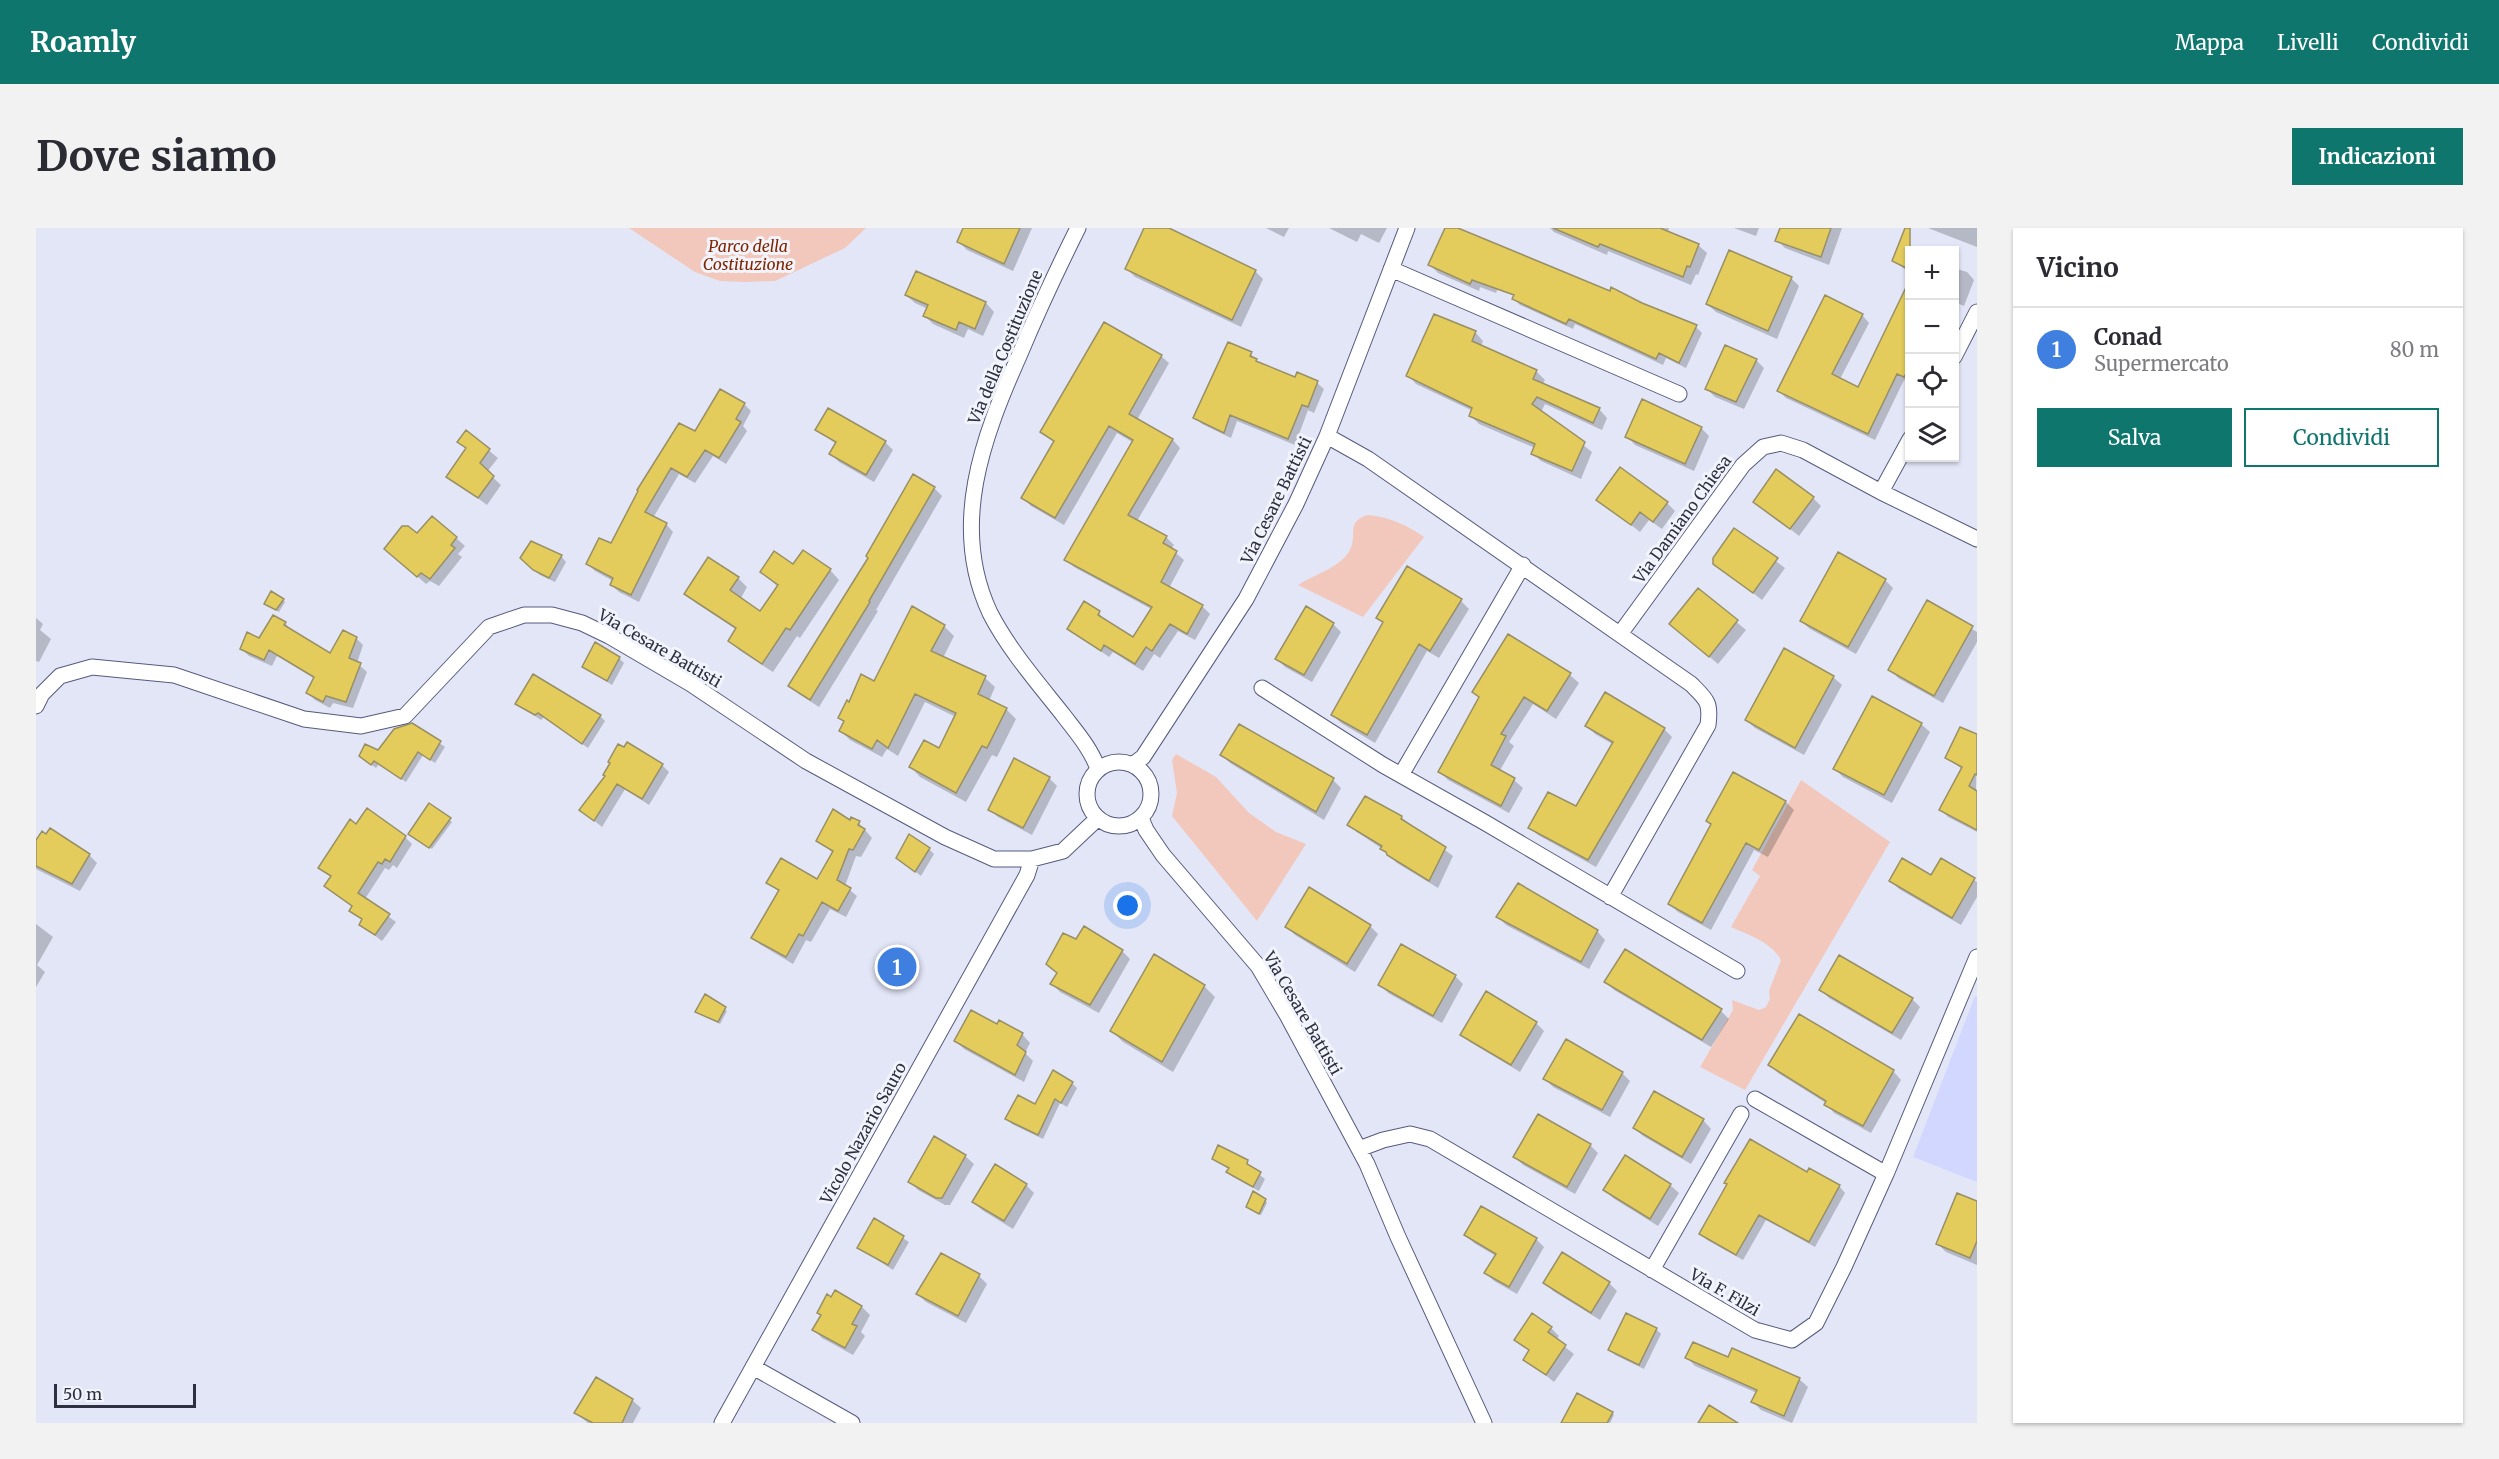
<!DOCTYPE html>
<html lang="it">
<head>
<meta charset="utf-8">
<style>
	body { margin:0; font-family:Merriweather,serif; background:#f2f2f3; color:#2b2b33 }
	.controls { position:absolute; right:18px; top:18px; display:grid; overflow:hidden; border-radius:0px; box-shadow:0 2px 4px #0004 }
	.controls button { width:54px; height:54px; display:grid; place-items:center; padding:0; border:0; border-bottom:2px solid #e1e1e2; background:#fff; color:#2b2b33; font:30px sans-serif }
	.scale { position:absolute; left:18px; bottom:15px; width:142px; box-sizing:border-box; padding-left:6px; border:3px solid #2d3040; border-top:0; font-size:16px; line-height:21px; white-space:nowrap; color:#2d3040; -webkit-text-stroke:4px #f2f4fc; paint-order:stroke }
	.you { position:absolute; left:1092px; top:678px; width:21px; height:21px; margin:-15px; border:4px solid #fff; border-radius:50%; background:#1a73e8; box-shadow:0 0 0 9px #1a73e833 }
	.badge { display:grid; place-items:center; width:39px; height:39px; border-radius:50%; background:#0f766e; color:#fff; font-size:20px; font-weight:700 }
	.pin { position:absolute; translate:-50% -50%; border:3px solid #fff; box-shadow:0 2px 6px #0006 }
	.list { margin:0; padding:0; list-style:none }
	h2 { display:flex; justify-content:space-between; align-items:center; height:78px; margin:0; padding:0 24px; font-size:26px }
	h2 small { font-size:20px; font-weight:400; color:#7c7c81 }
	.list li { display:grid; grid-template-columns:39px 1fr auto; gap:18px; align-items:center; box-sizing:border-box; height:84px; padding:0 24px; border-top:2px solid #e1e1e2 }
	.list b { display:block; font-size:22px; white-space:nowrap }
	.list p { margin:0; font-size:20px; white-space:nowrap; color:#7c7c81 }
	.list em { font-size:20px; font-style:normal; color:#7c7c81 }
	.actions { display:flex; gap:12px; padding:18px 24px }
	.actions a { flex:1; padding:14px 0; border:2px solid #0f766e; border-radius:0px; text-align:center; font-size:21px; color:#0f766e }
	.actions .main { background:#0f766e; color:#fff }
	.icon { flex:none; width:33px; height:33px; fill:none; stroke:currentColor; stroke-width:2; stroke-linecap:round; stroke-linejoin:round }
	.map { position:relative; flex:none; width:1941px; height:1195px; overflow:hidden; border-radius:0px }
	header { display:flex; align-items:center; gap:36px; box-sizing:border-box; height:84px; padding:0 30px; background:#0f766e; color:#fff }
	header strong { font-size:28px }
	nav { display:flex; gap:33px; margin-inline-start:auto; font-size:21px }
	.intro { display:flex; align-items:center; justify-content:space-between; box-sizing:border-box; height:144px; padding:0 36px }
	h1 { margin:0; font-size:42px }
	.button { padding:15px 27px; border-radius:0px; background:#0f766e; color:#fff; font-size:21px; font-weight:700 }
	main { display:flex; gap:36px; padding:0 36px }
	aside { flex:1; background:#fff; border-radius:0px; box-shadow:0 2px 4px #0004 }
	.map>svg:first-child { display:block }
	.built { fill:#d1d7ff }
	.green { fill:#f1c8bb }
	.shadow { fill:#0003 }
	.building { fill:#e3cc5b; stroke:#988f65; stroke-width:1.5 }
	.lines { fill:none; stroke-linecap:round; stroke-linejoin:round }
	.minor-casing { stroke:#555a7e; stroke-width:17 }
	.minor { stroke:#fff; stroke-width:15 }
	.labels { text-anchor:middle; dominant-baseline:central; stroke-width:6; stroke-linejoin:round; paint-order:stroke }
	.park-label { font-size:16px; font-style:italic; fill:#802500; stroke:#f2f4fc }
	.street-label { font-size:16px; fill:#2d3040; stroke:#f2f4fc }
</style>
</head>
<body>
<header>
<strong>Roamly</strong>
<nav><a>Mappa</a><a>Livelli</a><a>Condividi</a></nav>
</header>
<div class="intro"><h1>Dove siamo</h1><a class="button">Indicazioni</a></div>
<main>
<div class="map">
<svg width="1941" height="1195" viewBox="0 0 1941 1195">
	<rect width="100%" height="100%" fill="#e3e6f7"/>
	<path class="built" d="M1939,768L1941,769V954L1877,929Z"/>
	<path class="green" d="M593,0H830L809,20L739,53L709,54L684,53L659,44Z
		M1332,287C1353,289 1371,297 1388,309L1327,389L1262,357C1279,346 1304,340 1314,322C1322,306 1309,294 1332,287Z
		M1140,526L1180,549L1213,585L1240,604L1270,616L1221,693L1136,588L1141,565L1136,532Z
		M1765,552L1854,614L1709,862L1664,839L1697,782L1696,772L1723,782L1730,779L1734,771L1733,763L1745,732C1735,714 1713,707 1695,699L1724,648L1716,642Z"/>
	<path class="shadow" d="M929,0H996L977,43L931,22L923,14Z
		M1110,0H1130L1219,43L1227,51L1205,99L1099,49L1091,41Z
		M1230,0H1253L1248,9Z
		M1293,0H1351L1343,15L1325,6L1321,14Z
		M1411,0H1418L1475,29L1460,65L1444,59L1443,63L1402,45L1394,37Z
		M1514,0H1633L1632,4L1662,17L1671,25L1662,47L1660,46L1655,57L1572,23L1571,27L1518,4Z
		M1698,0H1723L1720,8Z
		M1745,0H1806L1793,37L1749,20L1741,12Z
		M1892,0H1941V19Z
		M1863,18L1874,22V45L1858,33Z
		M1918,40L1931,44L1938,52L1928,78L1918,74Z
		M880,45L950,75L958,84L947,108L932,101L928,110L897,96L889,88L892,81L879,75L870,67Z
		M1755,50L1763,58L1741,111L1680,84L1671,76Z
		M1874,54V154L1868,152L1839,212L1750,170L1743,163L1826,87L1833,95L1804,151L1823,161Z
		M1478,71L1605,76L1660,99L1666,105L1650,140L1630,130L1627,137L1539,96L1537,101L1484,77Z
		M1439,104L1447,113L1445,118L1500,143L1509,152L1506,157L1563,181L1571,190L1566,202L1509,176L1505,184L1556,224L1545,251L1505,233L1496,225L1499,220L1443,196L1435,188L1437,183L1380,156L1372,147Z
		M1215,126L1221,134L1260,151L1281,155L1288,161L1278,185L1272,182L1259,217L1201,193L1195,210L1166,196L1159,189Z
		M1125,128L1133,135L1101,192L1137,212L1144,220L1101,293L1130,309L1138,317L1135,321L1148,332L1133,360L1166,378L1174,386L1159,412L1142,403L1124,430L1118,426L1107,443L1077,424L1073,429L1033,401L1063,385L1070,394L1097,411L1117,382L1038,339L1030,331L1098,215L1081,205L1028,297L995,278L987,270L1019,215L1006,204Z
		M1720,132L1728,140L1708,181L1679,169L1671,161Z
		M708,176L715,183L707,198L711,203L690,236L677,228L659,255L643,246L617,290L630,296L637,304L603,374L583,364L576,357L577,353L559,343L552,336L576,317L659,205Z
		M1665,200L1673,208L1658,243L1599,217L1591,208Z
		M781,201L849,214L857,222L838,254L803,234L795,226L800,216Z
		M430,204L462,230L451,244L465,257L451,277L412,248L431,221L423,214Z
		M898,260L906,268L840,382L842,383L783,479L763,466L754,458Z
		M1777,270L1785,278L1763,308L1719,273Z
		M1562,271L1631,275L1639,283L1626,301L1613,292L1604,304Z
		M1699,302L1749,340L1726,372L1678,335Z
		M382,308L420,310L429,318L422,326L426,329L403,358L394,353L390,356L350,321Z
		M525,328L530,334L519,354L504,347L491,335Z
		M758,339L794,342L803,352L764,410L761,408L737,444L703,422L694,412L701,402L660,375L650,365L702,350L711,359L705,370L725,385L742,359L726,344Z
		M1372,340L1425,373L1433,381L1403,430L1391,423L1339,515L1305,495L1297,487L1348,396L1341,389Z
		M1849,352L1857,360L1820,426L1774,401L1765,393Z
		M1662,362L1710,402L1682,436L1635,396Z
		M247,372L249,374L243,384L232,378Z
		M1891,374L1941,404V414L1907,475L1862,450L1854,441Z
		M0,390L7,396L4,402L15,411L3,434L0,433Z
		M249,395L256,403L295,427L320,410L327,417L321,435L331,444L317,480L297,475L294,480L279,472L272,465L279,451L241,428L236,438L213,428L206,421Z
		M1297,396L1305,404L1276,454L1249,439L1241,431Z
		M908,398L918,408L907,430L949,450L959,459L953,473L970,481L980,491L961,529L956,527L930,574L884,549L875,539L904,522L920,489L889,474L862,528L851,521L846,529L814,512L804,502L809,494L804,489L814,477Z
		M1473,408L1534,447L1543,455L1520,491L1497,476L1473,514L1478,518L1463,544L1478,552L1487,560L1473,585L1412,552L1404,544L1444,471L1438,464Z
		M583,430L588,435L576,457L548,439Z
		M1797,449L1806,457L1768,527L1719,500L1710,492Z
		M1837,470L1885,496L1894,504L1856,575L1807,549L1799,541Z
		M481,476L564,488L569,493L552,520L508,489L505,492Z
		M376,496L409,519L399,535L387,527L370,554L343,536L340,540L329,532Z
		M1551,498L1628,501L1636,509L1560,639L1502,607L1494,599L1540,580L1578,517L1559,506Z
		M1941,508L1940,564L1941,604L1912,589L1905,582L1926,541L1910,529Z
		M1186,527L1297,552L1305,560L1288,592L1194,535Z
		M575,535L626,537L633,544L613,577L589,561L566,599L545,582L571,548Z
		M1698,546L1750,574L1758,582L1732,629L1718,622L1675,702L1642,684L1633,676L1676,597Z
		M1013,550L1021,558L996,607L962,589L953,581Z
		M393,577L416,594L396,621L376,608Z
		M1365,589L1417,628L1402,660L1361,635L1345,620L1321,604L1313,596Z
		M815,594L823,595L836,610L825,629L820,628L809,658L821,668L810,689L794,681L775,714L770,712L757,736L725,717L717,710L743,664L732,654L782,653L797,625L782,612Z
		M320,598L369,609L376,616L361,640L357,637L353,642L349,640L329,671L360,694L346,713L325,697L327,692L315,682L317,679L290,658L296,650L284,640Z
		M0,615L53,627L61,635L44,663L0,641Z
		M893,621L898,626L885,648L862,630Z
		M1905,632L1941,654V669L1925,697L1863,661L1855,653L1896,649Z
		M1462,689L1561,703L1569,712L1553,741L1470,697Z
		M0,696L17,709L1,737L9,744L0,759Z
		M1334,698L1342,706L1319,744L1259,707L1251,699Z
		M1040,713L1086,723L1094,731L1063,785L1024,764L1016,756Z
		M1589,723L1685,783L1693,791L1675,819L1578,762L1570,754Z
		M1419,748L1427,756L1406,795L1352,765L1344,756Z
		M1168,758L1179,769L1137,844L1087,814L1076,803Z
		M1785,762L1876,771L1884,779L1865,812L1793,770Z
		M670,769L691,783L684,796L661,784Z
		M1500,795L1508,803L1484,844L1434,814L1426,806Z
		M962,798L986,806L994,815L989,825L997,833L988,854L928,821L920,813Z
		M1734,837L1857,843L1865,852L1835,905L1798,885L1790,875L1742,845Z
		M1586,845L1594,853L1574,889L1517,859L1509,851Z
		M1036,855L1041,860L1031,879L1024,875L1007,911L976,896L971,891L1000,878Z
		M1667,892L1675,901L1655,936L1607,908L1598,900Z
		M899,910L929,928L938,936L914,977H909L882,962L874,953Z
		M1554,917L1562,925L1539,966L1487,937L1479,929Z
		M1590,929L1634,957L1643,965L1622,998L1577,970L1569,962Z
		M1178,931L1211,934L1216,941L1229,951L1223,963L1197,949L1192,944L1193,941Z
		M1772,946L1803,958L1809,965L1779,1019L1730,992L1707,1032L1671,1012L1665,1005Z
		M990,957L998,965L977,1001L946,982L938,974Z
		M1229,972L1231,975L1225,987L1212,979Z
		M1941,975V1037L1910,1024L1902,1016Z
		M838,992L873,1014L857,1042L823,1020Z
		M1430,1007L1500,1011L1508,1019L1481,1066L1458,1053L1450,1045L1460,1028L1438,1015Z
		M905,1027L943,1048L951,1056L930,1095L890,1074L882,1066Z
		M1509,1055H1573L1581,1063L1564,1092L1517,1063Z
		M800,1064L826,1079L834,1087L825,1104L829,1108L817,1127L786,1110L778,1102Z
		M1515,1100L1523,1108L1520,1112L1538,1126L1518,1154L1489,1131L1494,1124L1480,1112Z
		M1620,1101L1625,1106L1608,1141L1579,1127L1574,1122Z
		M1651,1130L1763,1151L1772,1159L1756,1195L1725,1182L1717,1174L1721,1165L1659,1138Z
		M596,1172L605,1180L597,1195H552L540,1185Z
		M1576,1185L1578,1187L1574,1195H1529Z"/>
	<path class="building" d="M927,0H984L968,36L921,14Z
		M1108,0H1133L1220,42L1196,92L1089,41Z
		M1409,0H1422L1574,63L1575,59L1606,75L1661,97L1643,135L1623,125L1620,131L1533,91L1530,96L1476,71L1478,67L1436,52L1434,56L1392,37Z
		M1517,0H1624L1663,16L1654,39L1651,38L1647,49L1564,16L1562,19Z
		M1744,0H1795L1785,29L1739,13Z
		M1869,0H1874V42L1856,33Z
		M1693,22L1756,49L1732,103L1670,76Z
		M880,43L950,74L939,101L923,94L920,102L887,88L892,77L869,67Z
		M1874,51V138L1868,149L1861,146L1832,206L1741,163L1789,67L1827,86L1796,146L1822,159Z
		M1398,86L1440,103L1436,113L1501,142L1497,151L1564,180L1557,195L1501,169L1496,176L1549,214L1536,243L1495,226L1499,216L1433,188L1436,180L1370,148Z
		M1068,94L1126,127L1093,186L1137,211L1092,287L1131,308L1127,315L1141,323L1125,354L1167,377L1151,406L1134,396L1116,423L1110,419L1099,436L1068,417L1065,423L1031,401L1048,373L1064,383L1062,387L1097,409L1116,379L1028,332L1097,212L1073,198L1019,290L985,270L1018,213L1004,204Z
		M1192,114L1216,124L1214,128L1221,131L1220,133L1259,149L1261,144L1282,153L1272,179L1266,177L1252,211L1194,187L1188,205L1157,190Z
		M1689,117L1721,131L1700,174L1669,161Z
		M684,161L709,175L700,191L705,194L683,230L669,222L651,249L635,240L609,284L631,295L595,367L574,357L577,350L550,336L563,310L575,315L602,263L601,262L643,195L659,203Z
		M1606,171L1666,199L1649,236L1589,209Z
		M792,180L850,213L830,247L793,226L800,214L779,202Z
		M430,202L454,221L444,235L458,248L442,270L410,249L430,220L421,214Z
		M1584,239L1632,274L1617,294L1604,284L1595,297L1560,272Z
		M1740,241L1778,269L1754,301L1717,274Z
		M877,246L899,259L833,373L834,374L774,472L752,458L832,330L830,328Z
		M396,288L421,309L415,317L419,320L394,351L385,345L381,349L348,321L366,298H372L381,305Z
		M1698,300L1742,330L1717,365L1677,336V330Z
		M495,313L526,327L513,350L497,342L484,330Z
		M767,322L795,341L754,402L750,400L726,436L692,413L700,400L648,366L672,329L703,349L694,362L724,383L742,357L724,344L738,323L757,336Z
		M1802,324L1850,351L1812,419L1764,393Z
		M1371,338L1426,371L1394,423L1383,416L1331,507L1295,487L1347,394L1340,390Z
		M1662,360L1702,392L1673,429L1633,396Z
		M235,363L248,371L240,382L228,376Z
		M1891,372L1937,398L1898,468L1852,442Z
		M876,378L909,397L895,423L950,448L942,466L971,480L951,520L946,518L920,565L873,539L888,512L903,520L920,485L879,466L852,520L841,512L836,521L803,503L808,493L802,490L811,472L813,474L825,446L838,453Z
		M1270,378L1298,395L1268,447L1239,431Z
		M237,387L250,394L248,397L294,425L307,402L321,409L313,430L325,435L310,474L290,468L287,474L270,465L278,449L233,422L228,432L204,421L211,404L223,410Z
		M1472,406L1535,445L1511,483L1488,469L1465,506L1470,508L1455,537L1479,550L1465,578L1402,544L1443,469L1436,464Z
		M559,414L584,429L571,453L546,439Z
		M1748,420L1798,448L1759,520L1709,492Z
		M497,446L565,487L546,516L502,485L499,487L479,476Z
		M1569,464L1629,500L1552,632L1492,600L1512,564L1540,578L1577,514L1549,498Z
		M1836,468L1886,495L1848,567L1797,541Z
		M376,495L405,513L394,532L382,524L365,551L338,533L335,537L323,528L329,516L342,522L358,501Z
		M1203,496L1298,550L1280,584L1184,527Z
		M1924,499L1941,506V547L1939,546L1933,558L1941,563V602L1903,582L1926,539L1909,530Z
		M591,514L627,536L606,571L581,556L558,593L543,582L569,548L567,547L574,535L572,534L582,516L588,519Z
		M978,530L1014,549L987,600L952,582Z
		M1697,544L1750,573L1723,622L1710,615L1666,695L1632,676L1675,596L1670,593Z
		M1329,568L1366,588L1365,591L1410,619L1393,653L1351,627L1350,624L1344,621L1346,618L1311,597Z
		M393,575L415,590L393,620L372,606Z
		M331,580L370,608L354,634L349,631L346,636L342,634L322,665L354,686L339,707L323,697L326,691L313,683L316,678L288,658L295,648L282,640L314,591L320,596Z
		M797,581L814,592L815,589L824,593L822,597L829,601L817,622L813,621L801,652L815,660L802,683L786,674L767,708L763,706L750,729L715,710L743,662L730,655L745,630L781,651L797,623L780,613Z
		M14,600L54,626L36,656L0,638V612L6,603L10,606Z
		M873,606L894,620L879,644L860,630Z
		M1866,630L1895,647L1905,630L1939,650L1916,690L1853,653Z
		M1482,655L1562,702L1545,734L1460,689Z
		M1273,659L1335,697L1311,736L1249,699Z
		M1048,698L1087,722L1054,777L1014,756L1021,745L1010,736L1027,705L1040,711Z
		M1365,716L1420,747L1397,788L1342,757Z
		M1589,721L1686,781L1666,812L1568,754Z
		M1118,726L1169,757L1126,834L1074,803Z
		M1803,727L1877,770L1856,805L1783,762Z
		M1450,763L1501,794L1475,837L1424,807Z
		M669,766L690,779L682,794L659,784Z
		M935,782L961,796L963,792L987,805L981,817L990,824L979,847L918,813Z
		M1763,786L1858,842L1827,898L1788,877L1790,873L1732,837Z
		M1530,811L1587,844L1566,882L1507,851Z
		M1017,842L1037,854L1025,875L1019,871L1002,907L969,891L982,867L999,876Z
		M1618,863L1668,891L1646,929L1597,900Z
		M1502,886L1555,916L1531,959L1477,929Z
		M898,908L930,927L906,970H900L872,954Z
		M1714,911L1771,944L1773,940L1804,957L1773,1014L1723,987L1700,1027L1663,1006L1691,956L1688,955Z
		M1182,917L1212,932L1211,936L1225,944L1217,959L1190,944L1193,940L1176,931Z
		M1589,927L1635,956L1614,991L1567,962Z
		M959,936L991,956L968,993L936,974Z
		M1217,963L1230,971L1223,986L1210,979Z
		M1921,965L1941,973V1013L1934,1030L1900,1016Z
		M1445,978L1501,1010L1473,1059L1448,1045L1460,1026L1428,1007Z
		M838,990L868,1008L852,1037L821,1020Z
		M1526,1024L1574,1054L1555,1085L1507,1055Z
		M905,1025L944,1046L922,1088L880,1066Z
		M799,1062L826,1078L816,1096L821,1098L809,1120L776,1102L785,1087L781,1085L791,1066L795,1069Z
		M1496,1085L1516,1099L1512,1104L1530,1117L1510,1147L1487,1132L1493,1122L1478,1112Z
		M1590,1085L1621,1100L1603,1137L1572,1122Z
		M1657,1114L1692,1129L1696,1120L1764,1150L1748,1188L1715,1174L1721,1162L1649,1130Z
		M560,1149L597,1171L586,1195H557L538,1185Z
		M1541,1165L1577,1184L1571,1195H1525Z
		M1673,1177L1702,1195H1662Z"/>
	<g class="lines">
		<defs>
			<path id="minor" d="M1042,0C1021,42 1001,85 983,128C947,209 913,298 954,385C973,422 1002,455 1028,488C1041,505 1055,521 1062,541
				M1355,41L1643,166
				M1918,129L1941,84
				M1291,208L1332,231L1655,456C1671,472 1675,474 1672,497L1574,669
				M1845,264L1874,211
				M1584,406L1707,237L1727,219L1745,215L1767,222L1845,264L1941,311
				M1226,460L1347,537L1448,594L1701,743
				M0,478L6,466L24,448L56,439L138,447L268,491L325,498L369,488L453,399L488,387H516L546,395L573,408L655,456L770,533L909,609L958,631H996L1027,623L1062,590
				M1051 566a32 32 0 1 1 64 0a32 32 0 1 1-64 0Z
				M1098,536L1107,529L1210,371L1260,276L1291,208L1371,0
				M1365,547L1487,337
				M1105,590L1110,602L1127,627L1222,738L1251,787L1331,936L1362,1009L1448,1195
				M1719,871L1850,946
				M1323,921L1347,912L1374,906L1394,911L1719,1102L1756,1112L1780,1095L1808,1039L1850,946L1941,729
				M1616,1042L1705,886
				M717,1139L816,1195
				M686,1195L991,647L996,631"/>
		</defs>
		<use href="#minor" class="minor-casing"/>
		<use href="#minor" class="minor"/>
	</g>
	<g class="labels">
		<g class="park-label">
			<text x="712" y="18">Parco della<tspan x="712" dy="18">Costituzione</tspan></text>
		</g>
		<g class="street-label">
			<text transform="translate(969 119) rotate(-67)">Via della Costituzione</text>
			<text transform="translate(1240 272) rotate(-64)">Via Cesare Battisti</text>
			<text transform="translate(1646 291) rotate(-54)">Via Damiano Chiesa</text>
			<text transform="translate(624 420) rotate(30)">Via Cesare Battisti</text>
			<text transform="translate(1267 785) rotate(60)">Via Cesare Battisti</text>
			<text transform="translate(827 905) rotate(-61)">Vicolo Nazario Sauro</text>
			<text transform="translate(1689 1064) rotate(30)">Via F. Filzi</text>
		</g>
	</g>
</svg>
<div class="controls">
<button>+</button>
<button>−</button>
<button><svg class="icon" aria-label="locate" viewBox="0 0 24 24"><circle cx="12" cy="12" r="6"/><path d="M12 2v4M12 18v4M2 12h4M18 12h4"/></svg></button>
<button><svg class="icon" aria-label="layers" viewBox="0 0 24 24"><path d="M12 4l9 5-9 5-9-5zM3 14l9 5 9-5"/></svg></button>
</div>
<div class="scale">50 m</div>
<div class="you"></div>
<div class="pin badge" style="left:861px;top:739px;background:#3f7fe0">1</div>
</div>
<aside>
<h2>Vicino<small></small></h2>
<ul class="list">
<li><span class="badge" style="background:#3f7fe0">1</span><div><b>Conad</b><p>Supermercato</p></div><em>80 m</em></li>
</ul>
<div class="actions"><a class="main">Salva</a><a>Condividi</a></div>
</aside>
</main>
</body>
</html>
